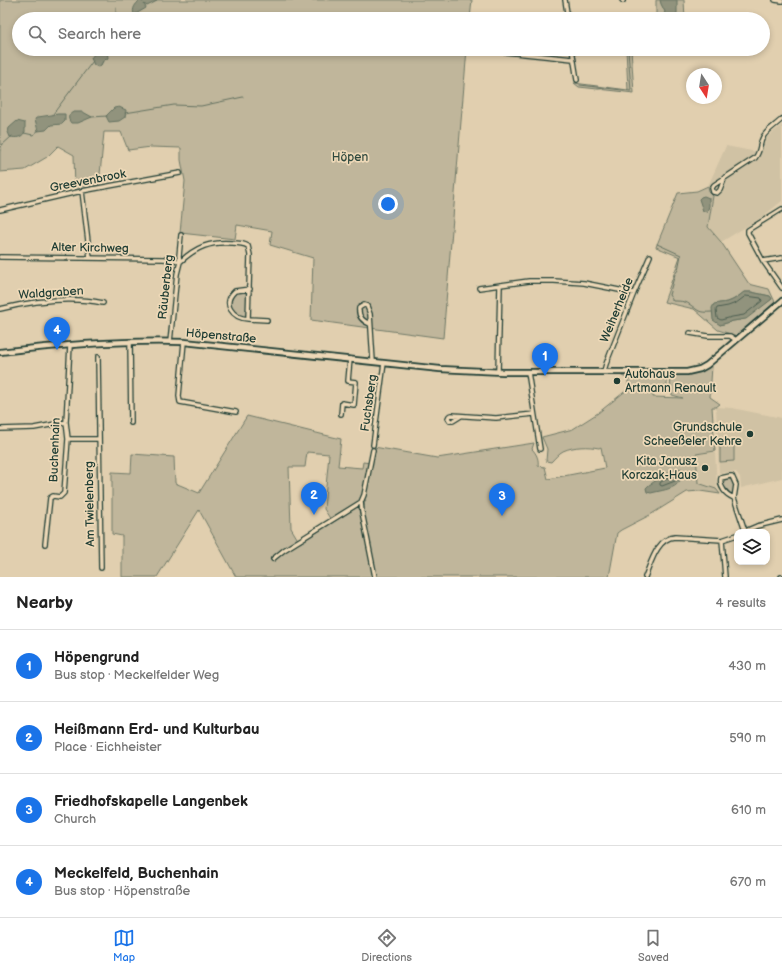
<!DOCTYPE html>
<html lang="en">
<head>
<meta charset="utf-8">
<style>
	body { margin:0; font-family:"Balsamiq Sans",sans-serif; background:#f2f2f2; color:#222 }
	.controls { position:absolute; right:12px; bottom:12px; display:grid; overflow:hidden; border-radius:8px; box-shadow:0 2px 6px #0003 }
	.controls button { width:36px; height:36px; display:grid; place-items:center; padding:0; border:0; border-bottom:1px solid #e0e0e0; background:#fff; color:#222; font:20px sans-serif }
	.compass { position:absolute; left:686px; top:68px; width:36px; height:36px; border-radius:50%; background:#fff; box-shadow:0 2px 6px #0003; rotate:168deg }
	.you { position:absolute; left:388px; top:204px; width:14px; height:14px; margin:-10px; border:3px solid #fff; border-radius:50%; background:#1a73e8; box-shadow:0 0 0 6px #1a73e833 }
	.badge { display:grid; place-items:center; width:26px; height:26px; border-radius:50%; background:#1a73e8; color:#fff; font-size:13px; font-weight:700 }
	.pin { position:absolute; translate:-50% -33px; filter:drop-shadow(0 1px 2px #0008) }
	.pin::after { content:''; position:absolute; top:21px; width:14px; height:12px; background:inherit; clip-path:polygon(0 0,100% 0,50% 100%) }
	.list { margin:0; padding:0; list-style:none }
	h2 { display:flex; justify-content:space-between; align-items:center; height:52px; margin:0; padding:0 16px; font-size:17px }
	h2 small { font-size:13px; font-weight:400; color:#767676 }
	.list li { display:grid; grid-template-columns:26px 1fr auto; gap:12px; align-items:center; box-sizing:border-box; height:72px; padding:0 16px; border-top:1px solid #e0e0e0 }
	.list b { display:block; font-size:15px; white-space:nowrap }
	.list p { margin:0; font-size:13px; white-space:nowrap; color:#767676 }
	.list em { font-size:13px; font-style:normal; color:#767676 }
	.icon { flex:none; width:22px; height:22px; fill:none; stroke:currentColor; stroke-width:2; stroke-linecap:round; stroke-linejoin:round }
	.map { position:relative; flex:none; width:782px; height:577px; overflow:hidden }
	.search { position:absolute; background:#fff; box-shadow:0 2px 6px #0003; left:12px; right:12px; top:12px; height:44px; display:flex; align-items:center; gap:10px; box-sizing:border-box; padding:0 14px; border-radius:22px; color:#767676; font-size:15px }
	.sheet { height:340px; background:#fff }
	nav { display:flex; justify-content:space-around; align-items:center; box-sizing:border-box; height:56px; border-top:1px solid #e0e0e0; background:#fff; font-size:11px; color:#767676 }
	nav a { display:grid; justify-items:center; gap:2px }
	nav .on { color:#1a73e8 }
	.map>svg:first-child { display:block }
	.built { fill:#d0c2a4 }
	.green { fill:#c0b69b; stroke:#707a68; fill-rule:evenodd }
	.water { fill:#91937d; stroke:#637160 }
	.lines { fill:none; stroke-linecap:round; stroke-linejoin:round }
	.shore { stroke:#4d5f51; stroke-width:1 }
	.stream { stroke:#637160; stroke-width:1 }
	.street-casing { stroke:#1f3d34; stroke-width:6 }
	.secondary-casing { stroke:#1f3d34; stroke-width:8 }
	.street { stroke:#edd8b7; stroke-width:3.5 }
	.secondary { stroke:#edd8b7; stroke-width:4.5 }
	.poi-dot { fill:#1f3d34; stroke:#edd8b7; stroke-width:1.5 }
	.labels { text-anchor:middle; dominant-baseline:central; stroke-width:3.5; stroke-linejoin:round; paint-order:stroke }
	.park-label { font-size:12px; fill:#2f493e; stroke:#edd8b7 }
	.street-label { font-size:12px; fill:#1f3d34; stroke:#edd8b7 }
	.poi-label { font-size:12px; fill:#1f3d34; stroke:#edd8b7; text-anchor:end }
</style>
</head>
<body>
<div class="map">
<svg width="782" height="577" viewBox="0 0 782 577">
	<rect width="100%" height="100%" fill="#e1cfaf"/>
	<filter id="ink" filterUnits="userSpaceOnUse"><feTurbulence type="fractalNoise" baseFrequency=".025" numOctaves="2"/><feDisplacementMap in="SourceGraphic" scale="8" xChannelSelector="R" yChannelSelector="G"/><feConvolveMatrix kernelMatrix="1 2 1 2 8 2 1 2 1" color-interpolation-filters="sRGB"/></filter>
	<g filter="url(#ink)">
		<path class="built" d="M782,125V201L762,217L721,242L708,227L713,196L709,192L708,186L726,146L757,152L763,148L766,138Z
			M716,407L732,408L782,418V478L741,488L740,477L736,472L719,473Z
			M715,451L717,488L722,495L694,488L693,455Z"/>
		<path class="green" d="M0,0H143V4L156,1V0H472L470,19H19V49H101L99,52L101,65L107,49H467L443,338L311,320L313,258L270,245L272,231L237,225L235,239L180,233L185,181L181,160V148L151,147L128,150L121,132H104L99,185L75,190L74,155L58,146L47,157L25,170L0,172V152L2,144L0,145Z
			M656,0H684L685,19H624V17H656Z
			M626,49H631L634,93L579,87L574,83L628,90Z
			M708,186L709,192L713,196L708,227L721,242L749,284L769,289L775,302L737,336L718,330L694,309L664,302L680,257L656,247L678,193L697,191ZM744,292H751L770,296L772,299L740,320L733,321L720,325L719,303C730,303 736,298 744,292Z
			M249,290L248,319L241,318L231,309V295L235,291Z
			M712,366L710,397L720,404L716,407H712L715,451L696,454L698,483L716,489L720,494L700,491L687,492L650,515L621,530L617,533L609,577H377L371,547H370C369,537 360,507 366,500L360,502L331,520L324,509L329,454L307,452L305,467H289L291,528L300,543L359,506L373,577H236L199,510L157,577H122V536L112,534V472L131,473L132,454L174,457L175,483L199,493L247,416L341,439L338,466L362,468L363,462L371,463L374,447L437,458L534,443L532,449C537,454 539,460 538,466L545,467L548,479L605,468L601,447L599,448C588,446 574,446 563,451C559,453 555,458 551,462L546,461L547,449L542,437L573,429L598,413L628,389V378L624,377L620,375H628V374H667V391L665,392V389L653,388V397L683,398L672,395L671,388H670L671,378L669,374L703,370Z
			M720,445H734V461L720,462Z
			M726,479H730L733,481L734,494H731L724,486L723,483Z"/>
		<path class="water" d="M140,0L143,2V0L157,1L147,6L144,4L146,8L134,15C132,8 135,5 140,0Z
			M660,0H677V13L675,16H663L665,12L661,4Z
			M101,49H107L108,58L103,61L101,65L98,67L94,65L91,58L95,53L99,52Z
			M119,107L126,110L125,117L119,121L109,122L106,116L114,108Z
			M74,112H83L92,117L78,123H71C67,118 68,114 74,112Z
			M58,114H65V121L62,124L51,125L46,130L38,131L35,119L38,117Z
			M17,121L25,123V132C21,138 17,138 10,137L8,132L9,128Z
			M704,196L709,198V206L707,212L703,211L699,199L701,197Z
			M744,292H751L770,296L772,299L746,319L733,321L720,325L713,320L712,308L714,304C718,303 722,303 727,302C733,301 739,296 744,292Z
			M676,468L682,469C683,489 667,489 651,493L647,492L646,488L649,485Z"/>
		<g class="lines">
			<path class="shore" d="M746,296L761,298L762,301L744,315L732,317L721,320L717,318L716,310L717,308L728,306L736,303Z
				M675,474L678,475L675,481L662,486L660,485V483Z"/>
			<path class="stream" d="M116,19V7
				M630,19L656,18L663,16
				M580,85L631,91L628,49
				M125,113L174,105L201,106L243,97
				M53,114L93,61
				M92,117L107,116
				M24,133L33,135L39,130
				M0,147L12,136
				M657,244L681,255L678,270L675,274L669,295L673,301C678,301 685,301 689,304C700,311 697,313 712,312"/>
			<defs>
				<path id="street" d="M565,0L568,19
					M622,0L623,1
					M775,0L782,1
					M477,49L573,59
					M572,49L577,80
					M725,177L720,190L717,193L713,192L712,188L714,185L755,158C761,151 759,144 763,137C767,130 776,125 782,119
					M82,191L90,258
					M782,209L748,230V233L763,261L782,288
					M0,210L82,191L180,173
					M0,257L163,259L175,260L180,262
					M763,261L782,258
					M180,262C196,247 211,241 232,243C238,243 243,243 248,246L250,255L248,319C233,318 221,304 235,291L250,289
					M479,288L529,281H554L584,283L634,293
					M0,309C33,301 69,296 103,303
					M248,319L267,320
					M370,324C362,321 358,316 359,308L364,305L367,306L370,314L373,361
					M690,333L708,336H730L736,340
					M130,341L131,423
					M170,342L177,274L180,262L179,256L181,235
					M184,342L179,396L180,402L236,412
					M98,357L101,568
					M604,371L606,364L634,293L650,256
					M498,372L500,285
					M528,372L540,449
					M341,414L342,403L354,405L356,382L348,381L350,359
					M461,416L453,421H450L448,418L449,416L452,415L496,418L534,414
					M0,429L34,428L66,422
					M68,439H99
					M373,445L384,363
					M373,450L364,495L361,502L362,512L375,577
					M734,498C726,495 719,487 721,478L730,476H732L736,485L734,498L745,531
					M743,532L757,526L782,520
					M722,540L725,577
					M45,544L50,498L53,496L60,497L64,493L68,439L66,422L70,345
					M273,559L284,550L361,502
					M645,577C651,563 657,538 675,537L722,540L737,535
					M781,577H782"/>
				<path id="secondary" d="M0,352C61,345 122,340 184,342L440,369L503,372H687L700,369L707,365L782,301"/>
			</defs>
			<use href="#street" class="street-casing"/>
			<use href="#secondary" class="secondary-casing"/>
			<use href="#street" class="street"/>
			<use href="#secondary" class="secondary"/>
		</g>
	</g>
	<g class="poi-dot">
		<circle cx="617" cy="381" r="4"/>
		<circle cx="750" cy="434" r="4"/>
		<circle cx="705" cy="468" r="4"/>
	</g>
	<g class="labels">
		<g class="park-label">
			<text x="350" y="157">Höpen</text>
		</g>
		<g class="street-label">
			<text transform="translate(88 181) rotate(-11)">Greevenbrook</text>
			<text transform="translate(90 248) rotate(1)">Alter Kirchweg</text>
			<text transform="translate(166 287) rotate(-84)">Räuberberg</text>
			<text transform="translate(51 293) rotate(-4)">Waldgraben</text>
			<text transform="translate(617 310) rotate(-68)">Weiherheide</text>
			<text transform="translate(221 336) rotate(5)">Höpenstraße</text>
			<text transform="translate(369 403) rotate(-82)">Fuchsberg</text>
			<text transform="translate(55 450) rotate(-88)">Buchenhain</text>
			<text transform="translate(90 504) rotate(-91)">Am Twielenberg</text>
		</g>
		<g class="poi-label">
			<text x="625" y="374" text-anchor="start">Autohaus<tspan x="625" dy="14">Artmann Renault</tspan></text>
			<text x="742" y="427">Grundschule<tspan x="742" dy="14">Scheeßeler Kehre</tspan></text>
			<text x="697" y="461">Kita Janusz<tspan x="697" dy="14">Korczak-Haus</tspan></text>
		</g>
	</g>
</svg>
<div class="controls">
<button><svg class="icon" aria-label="layers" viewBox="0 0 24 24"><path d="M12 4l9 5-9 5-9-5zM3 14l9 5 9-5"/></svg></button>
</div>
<svg class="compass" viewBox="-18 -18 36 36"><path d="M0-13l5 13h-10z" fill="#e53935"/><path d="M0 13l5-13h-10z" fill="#767676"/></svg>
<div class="you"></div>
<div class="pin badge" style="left:545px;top:376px">1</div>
<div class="pin badge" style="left:314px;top:515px">2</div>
<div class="pin badge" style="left:502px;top:516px">3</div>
<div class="pin badge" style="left:57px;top:350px">4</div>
<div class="search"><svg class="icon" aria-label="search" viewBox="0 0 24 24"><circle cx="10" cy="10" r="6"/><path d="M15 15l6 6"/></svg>Search here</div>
</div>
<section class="sheet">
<h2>Nearby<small>4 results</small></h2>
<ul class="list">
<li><span class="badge">1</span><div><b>Höpengrund</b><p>Bus stop · Meckelfelder Weg</p></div><em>430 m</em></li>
<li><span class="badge">2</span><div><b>Heißmann Erd- und Kulturbau</b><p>Place · Eichheister</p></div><em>590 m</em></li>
<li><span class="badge">3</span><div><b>Friedhofskapelle Langenbek</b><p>Church</p></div><em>610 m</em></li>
<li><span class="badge">4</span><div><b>Meckelfeld, Buchenhain</b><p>Bus stop · Höpenstraße</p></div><em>670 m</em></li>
</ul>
</section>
<nav>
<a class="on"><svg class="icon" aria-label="map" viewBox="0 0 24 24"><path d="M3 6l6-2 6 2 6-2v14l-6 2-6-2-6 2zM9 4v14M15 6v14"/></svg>Map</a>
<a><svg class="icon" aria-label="directions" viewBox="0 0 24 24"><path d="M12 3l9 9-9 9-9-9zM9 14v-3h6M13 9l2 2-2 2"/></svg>Directions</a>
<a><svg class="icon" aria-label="saved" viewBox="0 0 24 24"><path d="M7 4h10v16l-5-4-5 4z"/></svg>Saved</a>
</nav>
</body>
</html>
